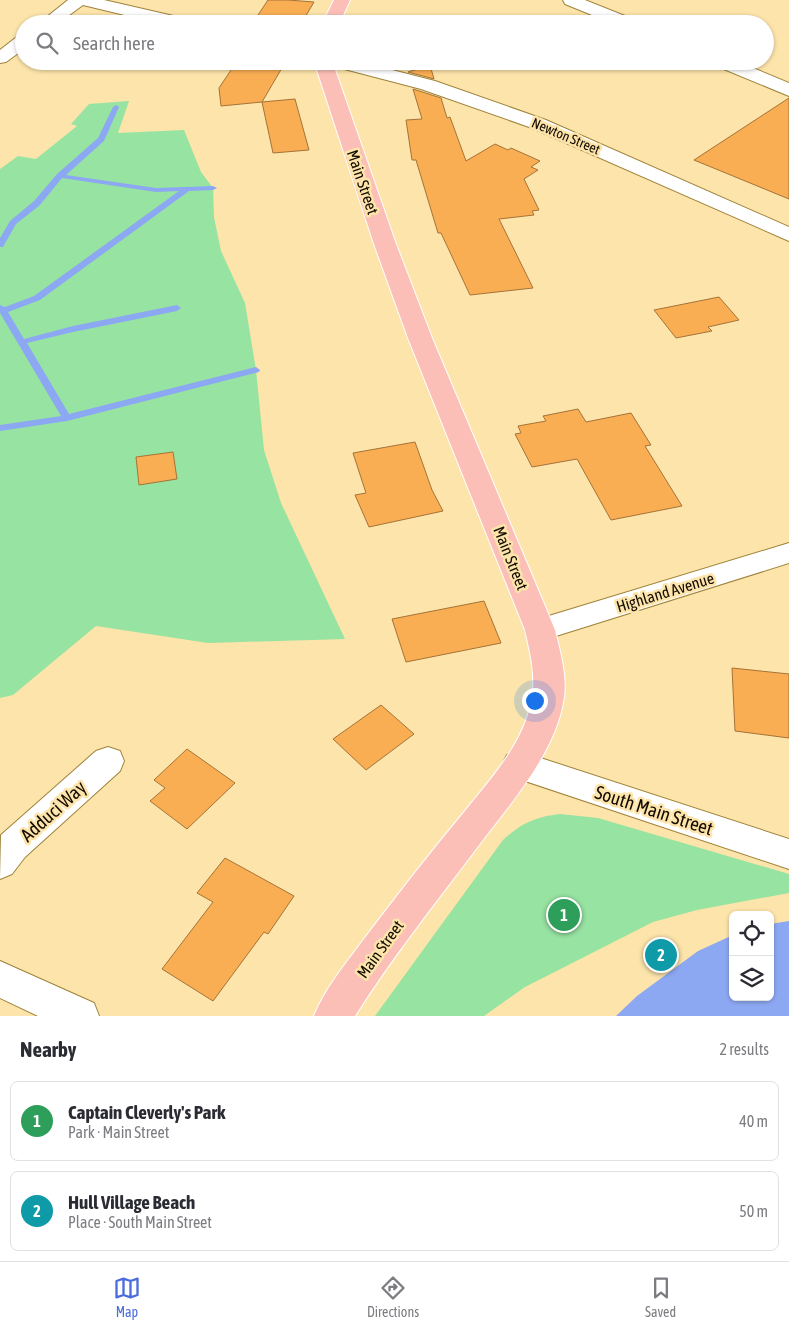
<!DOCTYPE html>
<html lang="en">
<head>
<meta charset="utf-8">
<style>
	body { margin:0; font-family:"Asap Condensed",sans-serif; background:#f7f7f7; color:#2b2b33 }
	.controls { position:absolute; right:15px; bottom:15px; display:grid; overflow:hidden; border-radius:8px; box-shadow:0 1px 4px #0004 }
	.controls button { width:45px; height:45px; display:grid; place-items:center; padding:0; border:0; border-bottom:1px solid #e1e1e2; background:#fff; color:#2b2b33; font:25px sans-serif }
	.you { position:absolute; left:534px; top:700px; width:18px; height:18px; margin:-12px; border:4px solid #fff; border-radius:50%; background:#1a73e8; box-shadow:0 0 0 8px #1a73e833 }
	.badge { display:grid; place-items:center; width:32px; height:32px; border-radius:50%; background:#4a6cdf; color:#fff; font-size:16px; font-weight:700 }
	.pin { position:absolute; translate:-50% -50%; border:2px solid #fff; box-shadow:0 1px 5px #0006 }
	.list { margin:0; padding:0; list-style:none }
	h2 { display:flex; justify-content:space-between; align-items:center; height:65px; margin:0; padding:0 20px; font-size:21px }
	h2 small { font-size:16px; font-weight:400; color:#7c7c81 }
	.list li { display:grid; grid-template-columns:32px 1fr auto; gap:15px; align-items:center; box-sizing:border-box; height:80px; margin:0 10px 10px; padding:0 10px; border:1px solid #e1e1e2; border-radius:8px }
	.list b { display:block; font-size:19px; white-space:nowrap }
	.list p { margin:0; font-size:16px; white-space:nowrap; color:#7c7c81 }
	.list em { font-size:16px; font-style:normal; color:#7c7c81 }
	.icon { flex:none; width:28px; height:28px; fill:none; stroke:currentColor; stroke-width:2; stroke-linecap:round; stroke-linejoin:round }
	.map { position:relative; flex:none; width:789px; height:1016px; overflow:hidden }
	.search { position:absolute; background:#fff; box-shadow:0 1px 4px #0004; left:15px; right:15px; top:15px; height:55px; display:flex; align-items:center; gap:12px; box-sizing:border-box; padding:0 18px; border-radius:28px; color:#7c7c81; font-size:19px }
	.sheet { height:245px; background:#fff }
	nav { display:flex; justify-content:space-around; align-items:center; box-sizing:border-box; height:70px; border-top:1px solid #e1e1e2; background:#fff; font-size:14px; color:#7c7c81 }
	nav a { display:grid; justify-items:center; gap:2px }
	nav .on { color:#4a6cdf }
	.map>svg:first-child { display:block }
	.green { fill:#97e3a2 }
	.water { fill:#8da8f2 }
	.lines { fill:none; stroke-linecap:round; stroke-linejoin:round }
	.stream { fill:#8da8f2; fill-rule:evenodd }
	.building { fill:#faae53; stroke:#a57338 }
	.minor-casing { stroke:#9f833a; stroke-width:2 }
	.major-casing { stroke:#fff; stroke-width:2 }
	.minor { fill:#fff; fill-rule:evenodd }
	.major { fill:#fbbfb8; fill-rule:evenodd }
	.labels { text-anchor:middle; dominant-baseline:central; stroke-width:5; stroke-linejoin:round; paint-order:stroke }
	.far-street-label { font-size:14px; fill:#130b00; stroke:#fce4aa }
	.street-label { font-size:16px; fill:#130b00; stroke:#fce4aa }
	.near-street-label { font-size:19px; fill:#130b00; stroke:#fce4aa }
</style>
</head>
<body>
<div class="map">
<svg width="789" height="1016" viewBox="0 0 789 1016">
	<rect width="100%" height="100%" fill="#fce4aa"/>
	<path class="green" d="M129,101L118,133L184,130L201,172L213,188L214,217L221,251L245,303L256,370L264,450L281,503L345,639L208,643L96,626L13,695L0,698V169L18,156L36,159L77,126L71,124L89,104Z
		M560,814L598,818L789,874V893L697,910L653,922L525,987L484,1016H375L503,840C522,823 535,817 560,814Z"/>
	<path class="water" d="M789,921V1016H616L637,996L698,951L733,935V997H770V924Z"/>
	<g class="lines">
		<path class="stream" d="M116,105L119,107L104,141L66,175L156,188L213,186L217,188L213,190L189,191L40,300L8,312L24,339L73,326L177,305L181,308L177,311L73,332L27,343L69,414L256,367L260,370L259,372L67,421L0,431V425L61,416L0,313V305L5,307L34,296L179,191L156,192L62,178L40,205L16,224L3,247H0V238L10,221L34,201L57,174L98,138L113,107Z"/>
	</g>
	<path class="building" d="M268,0H288L314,2L301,24H252Z
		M237,61H286L262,102L295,99L309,150L273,153L262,102L221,106L219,88Z
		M430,65L434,79L408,72Z
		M413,89L441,98L447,118L450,117L466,161L495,144L508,150L511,148L540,161L531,167L538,170L524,179L539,210L532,211L534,215L499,219L533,288L470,295L441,233H438L416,160H412L406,120L422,119Z
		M789,98V199L694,160Z
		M719,297L739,320L708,327L712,331L676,338L654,310Z
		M578,409L586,422L631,413L651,445L645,446L682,506L611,520L577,459L532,467L515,434L521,433L518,426L546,421L543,416Z
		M415,442L432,490L443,511L369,527L355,495L366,493L353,453Z
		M173,452L177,479L139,485L136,457Z
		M484,601L501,643L406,662L392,619Z
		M732,668L789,674V738L735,731Z
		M381,705L414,734L366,770L333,739Z
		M187,749L235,783L187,829L150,801L165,788L154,780Z
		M225,858L294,896L268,934L264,932L213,1001L162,969L213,902L197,893Z"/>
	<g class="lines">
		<defs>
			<path id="minor" d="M68,0H104L191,20L193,24H162L83,5L57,24H38Z
				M563,0H585L635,20L637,24H614L565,4Z
				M24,35V49L6,62L0,63V50L18,36Z
				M326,61H357L435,81L546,120L789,227V241L532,128L421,89L329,65Z
				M711,61H736L789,83V96L714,65Z
				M789,543V563L540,641L529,638L525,630L529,622Z
				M108,747L120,751L124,761L120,771L25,857L12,874L0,879L1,835L96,751Z
				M519,751L789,839V869L507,775L502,765L507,755Z
				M0,961L94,1003L99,1016H38L0,998Z"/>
			<path id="major" d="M334,0H350L339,24H322Z
				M314,61H332L396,244L432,338L555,630C560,652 567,675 564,697C556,755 506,808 473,853C432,907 391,959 355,1016H314C325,989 344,966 361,943C395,898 429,854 465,811C492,777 525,742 532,698C536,675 530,652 525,630L408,338L374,244Z"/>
		</defs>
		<use href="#minor" class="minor-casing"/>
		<use href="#major" class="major-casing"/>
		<use href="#minor" class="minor"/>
		<use href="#major" class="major"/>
	</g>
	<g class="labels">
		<g class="far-street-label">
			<text transform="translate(566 136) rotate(23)">Newton Street</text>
		</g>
		<g class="street-label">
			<text transform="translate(363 182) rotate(71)">Main Street</text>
			<text transform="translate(511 558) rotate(68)">Main Street</text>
			<text transform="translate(665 592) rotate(-17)">Highland Avenue</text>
			<text transform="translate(380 949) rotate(-54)">Main Street</text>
		</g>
		<g class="near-street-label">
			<text transform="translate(654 810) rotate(18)">South Main Street</text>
			<text transform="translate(53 811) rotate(-42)">Adduci Way</text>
		</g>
	</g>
</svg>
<div class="controls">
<button><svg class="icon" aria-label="locate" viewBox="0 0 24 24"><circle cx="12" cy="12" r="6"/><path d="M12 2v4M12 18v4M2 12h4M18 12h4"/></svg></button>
<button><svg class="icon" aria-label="layers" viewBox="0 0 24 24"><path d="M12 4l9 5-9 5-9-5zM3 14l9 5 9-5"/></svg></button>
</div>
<div class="you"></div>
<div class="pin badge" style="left:564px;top:915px;background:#2e9e5b">1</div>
<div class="pin badge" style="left:661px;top:955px;background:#0f9aa8">2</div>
<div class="search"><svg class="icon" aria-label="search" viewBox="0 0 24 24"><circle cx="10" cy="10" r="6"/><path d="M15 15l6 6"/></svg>Search here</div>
</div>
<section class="sheet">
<h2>Nearby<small>2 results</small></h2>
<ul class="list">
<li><span class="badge" style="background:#2e9e5b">1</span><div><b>Captain Cleverly's Park</b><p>Park · Main Street</p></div><em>40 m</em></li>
<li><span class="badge" style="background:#0f9aa8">2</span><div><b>Hull Village Beach</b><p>Place · South Main Street</p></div><em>50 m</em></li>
</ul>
</section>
<nav>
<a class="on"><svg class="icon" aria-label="map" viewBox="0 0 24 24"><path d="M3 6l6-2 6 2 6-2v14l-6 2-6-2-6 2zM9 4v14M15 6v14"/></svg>Map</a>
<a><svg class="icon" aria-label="directions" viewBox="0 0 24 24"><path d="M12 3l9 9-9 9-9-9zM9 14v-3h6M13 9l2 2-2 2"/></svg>Directions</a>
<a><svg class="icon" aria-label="saved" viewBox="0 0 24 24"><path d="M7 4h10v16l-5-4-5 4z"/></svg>Saved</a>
</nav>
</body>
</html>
